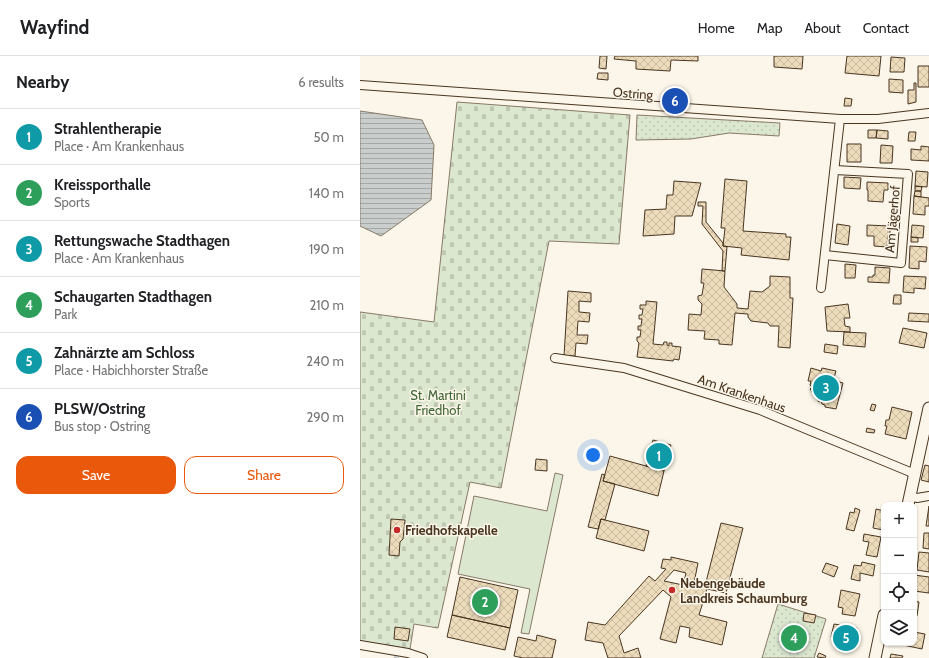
<!DOCTYPE html>
<html lang="en">
<head>
<meta charset="utf-8">
<style>
	body { margin:0; font-family:Cabin,sans-serif; background:#f6f6f6; color:#202124 }
	.controls { position:absolute; right:12px; bottom:12px; display:grid; overflow:hidden; border-radius:8px; box-shadow:0 1px 3px #0004 }
	.controls button { width:36px; height:36px; display:grid; place-items:center; padding:0; border:0; border-bottom:1px solid #e0e0e0; background:#fff; color:#202124; font:20px sans-serif }
	.you { position:absolute; left:233px; top:399px; width:14px; height:14px; margin:-10px; border:3px solid #fff; border-radius:50%; background:#1a73e8; box-shadow:0 0 0 6px #1a73e833 }
	.badge { display:grid; place-items:center; width:26px; height:26px; border-radius:50%; background:#ea580c; color:#fff; font-size:13px; font-weight:700 }
	.pin { position:absolute; translate:-50% -50%; border:2px solid #fff; box-shadow:0 1px 4px #0006 }
	.list { margin:0; padding:0; list-style:none }
	h2 { display:flex; justify-content:space-between; align-items:center; height:52px; margin:0; padding:0 16px; font-size:17px }
	h2 small { font-size:13px; font-weight:400; color:#757577 }
	.list li { display:grid; grid-template-columns:26px 1fr auto; gap:12px; align-items:center; box-sizing:border-box; height:56px; padding:0 16px; border-top:1px solid #e0e0e0 }
	.list b { display:block; font-size:15px; white-space:nowrap }
	.list p { margin:0; font-size:13px; white-space:nowrap; color:#757577 }
	.list em { font-size:13px; font-style:normal; color:#757577 }
	.actions { display:flex; gap:8px; padding:12px 16px }
	.actions a { flex:1; padding:9px 0; border:1px solid #ea580c; border-radius:12px; text-align:center; font-size:14px; color:#ea580c }
	.actions .main { background:#ea580c; color:#fff }
	.icon { flex:none; width:22px; height:22px; fill:none; stroke:currentColor; stroke-width:2; stroke-linecap:round; stroke-linejoin:round }
	.map { position:relative; flex:none; width:569px; height:602px; overflow:hidden }
	header { display:flex; align-items:center; gap:24px; box-sizing:border-box; height:56px; padding:0 20px; background:#fff; border-bottom:1px solid #e0e0e0 }
	header strong { font-size:19px }
	nav { display:flex; gap:22px; margin-inline-start:auto; font-size:14px }
	main { display:flex }
	aside { flex:1; background:#fff }
	.map>svg:first-child { display:block }
	.green { fill:url(#green-dots); stroke:#887966 }
	.cemetery { fill:url(#cemetery-stones); stroke:#887966 }
	.pitch { fill:#dce7d0; stroke:#887966 }
	.water { fill:url(#water-rules); stroke:#887966 }
	.lines { fill:none; stroke-linecap:round; stroke-linejoin:round }
	.stream { stroke:#c9cecd; stroke-width:2.5 }
	.building { fill:url(#building-cross-hatch); stroke:#4a3520; fill-rule:evenodd }
	.street-casing { stroke:#4a3520; stroke-width:10 }
	.secondary-casing { stroke:#4a3520; stroke-width:13 }
	.street { stroke:#fbf6e9; stroke-width:8 }
	.secondary { stroke:#fbf6e9; stroke-width:11 }
	.poi-dot { fill:#c62828; stroke:#fbf6e9; stroke-width:1.5 }
	.labels { text-anchor:middle; dominant-baseline:central; stroke-width:3; stroke-linejoin:round; paint-order:stroke }
	.street-label { font-size:13px; fill:#4a3520; stroke:#fbf6e9 }
	.park-label { font-size:13px; fill:#436837; stroke:#fbf6e9 }
	.poi-label { font-size:13px; font-weight:bold; fill:#4a3520; stroke:#fbf6e9; text-anchor:start }
</style>
</head>
<body>
<header>
<strong>Wayfind</strong>
<nav><a>Home</a><a>Map</a><a>About</a><a>Contact</a></nav>
</header>
<main>
<aside>
<h2>Nearby<small>6 results</small></h2>
<ul class="list">
<li><span class="badge" style="background:#0f9aa8">1</span><div><b>Strahlentherapie</b><p>Place · Am Krankenhaus</p></div><em>50 m</em></li>
<li><span class="badge" style="background:#2e9e5b">2</span><div><b>Kreissporthalle</b><p>Sports</p></div><em>140 m</em></li>
<li><span class="badge" style="background:#0f9aa8">3</span><div><b>Rettungswache Stadthagen</b><p>Place · Am Krankenhaus</p></div><em>190 m</em></li>
<li><span class="badge" style="background:#2e9e5b">4</span><div><b>Schaugarten Stadthagen</b><p>Park</p></div><em>210 m</em></li>
<li><span class="badge" style="background:#0f9aa8">5</span><div><b>Zahnärzte am Schloss</b><p>Place · Habichhorster Straße</p></div><em>240 m</em></li>
<li><span class="badge" style="background:#1a4fb4">6</span><div><b>PLSW/Ostring</b><p>Bus stop · Ostring</p></div><em>290 m</em></li>
</ul>
<div class="actions"><a class="main">Save</a><a>Share</a></div>
</aside>
<div class="map">
<svg width="569" height="602" viewBox="0 0 569 602">
	<defs>
		<pattern id="green-dots" width="8" height="8" patternUnits="userSpaceOnUse"><rect width="8" height="8" fill="#dce7d0"/><path d="M2 2h.1M6 6h.1" fill="none" stroke="#bec7b2" stroke-width="1.8" stroke-linecap="round"/></pattern>
		<pattern id="cemetery-stones" width="16" height="16" patternUnits="userSpaceOnUse"><rect width="16" height="16" fill="#dce7d0"/><path d="M2 7V4a2 2 0 0 1 4 0v3zM10 15v-3a2 2 0 0 1 4 0v3z" fill="#bec7b2"/></pattern>
		<pattern id="water-rules" width="6" height="5" patternUnits="userSpaceOnUse"><rect width="6" height="5" fill="#c9cecd"/><path d="M0 2.5h6" fill="none" stroke="#a5a8a6"/></pattern>
		<pattern id="building-cross-hatch" width="8" height="8" patternUnits="userSpaceOnUse"><rect width="8" height="8" fill="#ecdcbc"/><path d="M0 0l8 8M0 8l8-8" fill="none" stroke="#ccbda1"/></pattern>
	</defs>
	<rect width="100%" height="100%" fill="#fbf6e9"/>
	<path class="green" d="M277,59L420,67L419,80L369,77L331,83L276,84Z
		M418,548L466,563L454,602H402Z"/>
	<path class="cemetery" d="M97,46L270,59L259,188L189,185L141,432L110,426L78,572L54,568L50,593L0,585V256L74,266Z"/>
	<path class="pitch" d="M195,417L203,419L169,578L161,577L170,533L98,518L114,440L187,455Z"/>
	<path class="water" d="M0,55L62,64L74,89L71,144L21,180L0,170Z"/>
	<g class="lines">
		<path class="stream" d="M35,601L38,602"/>
	</g>
	<path class="building" d="M240,0H247L246,13L239,12Z
		M255,0H338V5L311,4L310,15L276,13V5L254,3Z
		M414,0H443L442,13L414,11Z
		M487,0H521L519,20L485,17Z
		M531,1L545,2L544,16H530Z
		M558,10H569V31H558Z
		M238,17H248V24L237,23Z
		M529,23L543,24V37L529,36Z
		M554,27H556V46L548,48V34H554Z
		M485,42L492,43L491,50H484Z
		M508,74H517L516,82H508Z
		M517,74L528,75V83L516,82Z
		M549,76H556L555,85H548Z
		M487,88H501V106H487Z
		M521,89L533,90L532,107H520Z
		M561,90L569,91V105L551,104V93L561,94Z
		M556,115L568,116L567,131L555,130Z
		M484,121L501,122L500,133L484,132Z
		M365,123L387,125L383,175L426,178V181H431L429,204L381,199L382,192L363,190L365,172H361Z
		M314,125L341,127L332,160H315L314,178L283,180L285,154L306,153L307,139H313Z
		M507,126L528,127V134H524L523,146L508,145V134H507Z
		M555,130L562,131L561,135H555Z
		M555,135H561V141L554,140Z
		M554,140L569,142V150H565V159L553,158Z
		M338,146H346V166L363,187V190L367,191L365,215H362L363,195L342,168L343,150H338Z
		M477,168L490,170L488,189L475,187Z
		M507,169L530,170V179H528L527,191L514,190V180H507Z
		M552,169L564,170L563,182L551,181Z
		M551,181L558,182V186H551Z
		M550,190L567,191L566,206L559,205V213L549,212Z
		M485,208L496,209L495,222H485Z
		M515,211L530,212L529,227L508,226V221H513V219H515Z
		M342,213L365,215L364,231L377,248V252L388,253L390,235L402,236L410,230V220L430,221V242H433L430,292L418,291L419,270H410L408,267L391,265L388,261V258L375,257L372,289L359,288V284L344,283L345,275L328,274L329,258L341,259L342,248L338,244V240L342,239L344,227H341Z
		M544,220L566,221L565,233L554,232V237L543,236Z
		M208,235L231,237V246L219,245V256L230,257L229,266L218,265L217,279H228L227,288L216,287L215,300H204Z
		M534,239H541V248H533Z
		M286,245L297,246L293,288L303,289L304,286H307V289L309,290V287H312V290L321,291L319,304L314,303L313,305L277,301L279,287L277,285V281H280L281,274H278V270H281L282,263H279V259H282L283,253H280V249H286Z
		M488,248L490,262H484L485,270L490,271V276L467,275L465,251Z
		M549,257L569,258V266L548,265Z
		M543,272L567,277L564,292L539,287Z
		M484,276L506,277L505,291L483,289Z
		M465,288L478,290L477,298L464,296Z
		M451,312L461,315L462,312L476,315L474,322L476,325L483,327L476,353L465,351V349L462,348L461,345L459,346L450,333L452,331L450,329L451,325H448Z
		M512,348L516,349L514,355L510,354Z
		M532,351L552,356L546,383L525,378L527,370H525L526,364H529Z
		M507,372L515,374L514,377L506,376Z
		M293,384L311,389L304,415L286,410Z
		M250,400L304,415L298,440L243,425Z
		M176,403L187,404V415L175,414Z
		M565,409L569,410V426L561,424Z
		M242,418L245,419L243,425L255,428L245,464L241,463L238,473L228,471Z
		M569,450V470H566Z
		M495,452L500,454L494,475L486,473L490,456L494,457Z
		M516,453L524,455L523,474L513,472Z
		M31,463L45,464L43,483L40,486L39,500L29,499Z
		M241,463L289,475L284,495L236,482Z
		M361,467L383,472L366,537L347,533L339,559L367,566L362,589L329,581L330,572L320,570L316,587L300,583L311,541L303,534L259,580L264,597L278,592L281,602H248L243,587L225,584L228,566L245,569L289,520L295,525L306,513L301,512L303,503L311,504V501L338,507L334,527L345,530ZM314,514L326,517L323,529L304,525Z
		M564,477H569V493L563,492Z
		M504,478L521,481L517,501L506,499L509,486L503,485Z
		M559,496L569,497V516L557,514Z
		M502,506L515,509L513,520L500,517V525L491,523L494,509L501,510Z
		M466,507L478,511L474,521L462,516Z
		M554,519L569,521V537L554,535Z
		M100,521L158,534L150,572L92,559Z
		M481,534L500,538L495,560L482,558L483,552L478,551Z
		M554,545L559,546L557,560H554Z
		M444,557L456,559L454,567L443,565Z
		M92,559L150,572L145,594L87,581Z
		M474,568L497,572L492,595L480,593L482,584L471,581Z
		M35,571L50,573L48,585L34,583Z
		M554,576L565,578L562,593L534,587H554Z
		M177,579L196,584L192,602H163L154,600L158,581L176,585Z
		M459,597L466,600L465,602L457,601Z
		M531,598L543,600L542,602H530Z"/>
	<g class="lines">
		<defs>
			<path id="street" d="M0,29L480,63H518L569,57
				M465,199L541,207L548,118L475,114
				M461,232L480,63
				M195,302L264,312L400,354L555,418
				M550,440L557,442L569,440
				M0,589L48,597L63,602"/>
			<path id="secondary" d="M548,449L569,352
				M515,602L524,559"/>
		</defs>
		<use href="#street" class="street-casing"/>
		<use href="#secondary" class="secondary-casing"/>
		<use href="#street" class="street"/>
		<use href="#secondary" class="secondary"/>
	</g>
	<g class="poi-dot">
		<circle cx="37" cy="474" r="4"/>
		<circle cx="312" cy="534" r="4"/>
	</g>
	<g class="labels">
		<g class="street-label">
			<text transform="translate(273 37) rotate(4)">Ostring</text>
			<text transform="translate(532 163) rotate(-85)">Am Jägerhof</text>
			<text transform="translate(382 337) rotate(19)">Am Krankenhaus</text>
		</g>
		<g class="park-label">
			<text x="78" y="339">St. Martini<tspan x="78" dy="15">Friedhof</tspan></text>
		</g>
		<g class="poi-label">
			<text x="45" y="474">Friedhofskapelle</text>
			<text x="320" y="527">Nebengebäude<tspan x="320" dy="15">Landkreis Schaumburg</tspan></text>
		</g>
	</g>
</svg>
<div class="controls">
<button>+</button>
<button>−</button>
<button><svg class="icon" aria-label="locate" viewBox="0 0 24 24"><circle cx="12" cy="12" r="6"/><path d="M12 2v4M12 18v4M2 12h4M18 12h4"/></svg></button>
<button><svg class="icon" aria-label="layers" viewBox="0 0 24 24"><path d="M12 4l9 5-9 5-9-5zM3 14l9 5 9-5"/></svg></button>
</div>
<div class="you"></div>
<div class="pin badge" style="left:299px;top:400px;background:#0f9aa8">1</div>
<div class="pin badge" style="left:125px;top:546px;background:#2e9e5b">2</div>
<div class="pin badge" style="left:466px;top:332px;background:#0f9aa8">3</div>
<div class="pin badge" style="left:434px;top:582px;background:#2e9e5b">4</div>
<div class="pin badge" style="left:486px;top:582px;background:#0f9aa8">5</div>
<div class="pin badge" style="left:315px;top:45px;background:#1a4fb4">6</div>
</div>
</main>
</body>
</html>
